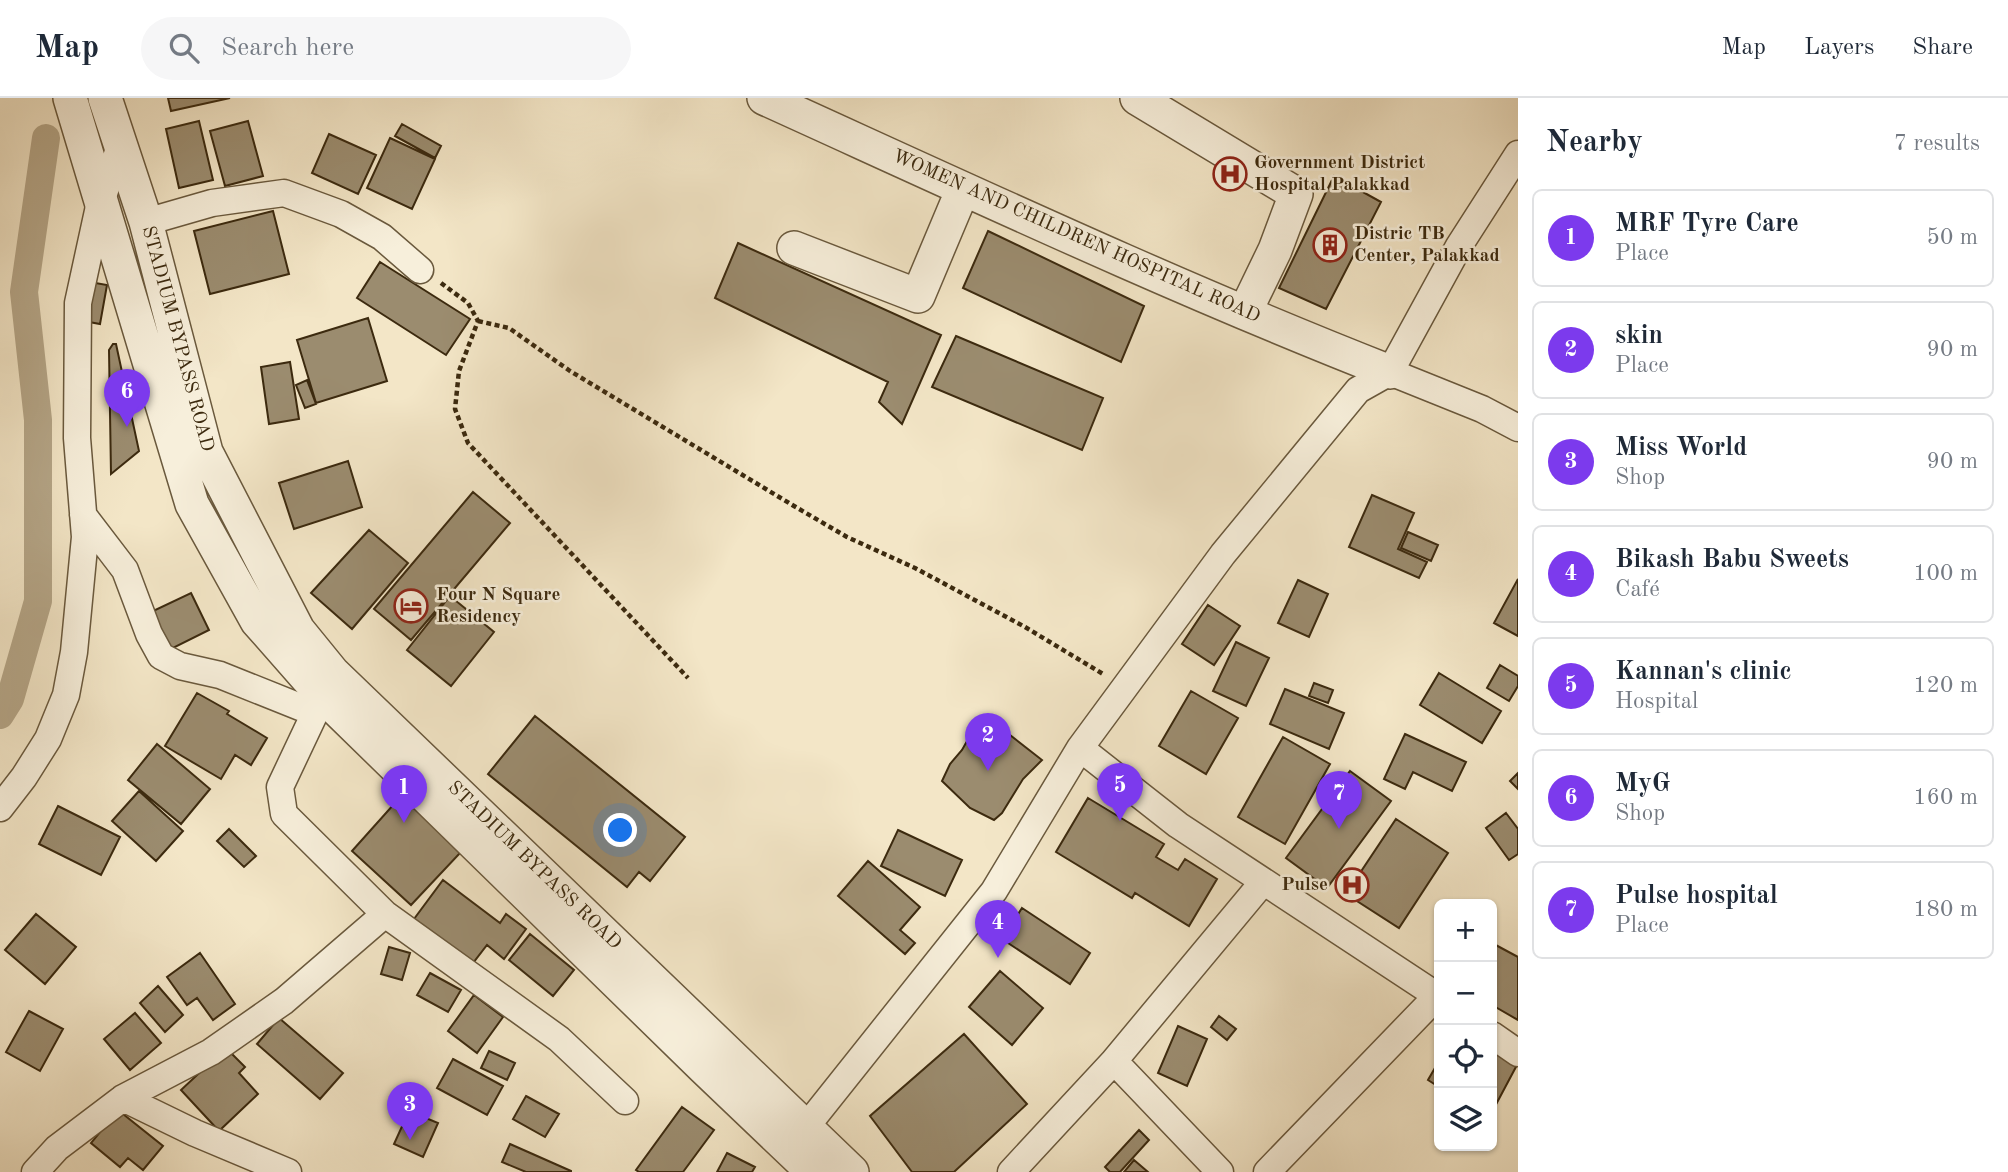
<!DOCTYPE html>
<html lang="en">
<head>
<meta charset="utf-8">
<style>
	body { margin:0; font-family:"Old Standard TT",serif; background:#f6f6f7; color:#1f2937 }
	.controls { position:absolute; right:21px; bottom:21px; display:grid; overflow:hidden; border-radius:10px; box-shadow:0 2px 5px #0004 }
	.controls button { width:63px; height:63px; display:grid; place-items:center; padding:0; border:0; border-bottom:2px solid #e0e1e3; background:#fff; color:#1f2937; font:35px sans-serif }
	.you { position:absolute; left:621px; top:733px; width:24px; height:24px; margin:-18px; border:5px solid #fff; border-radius:50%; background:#1a73e8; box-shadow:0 0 0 10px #1a73e833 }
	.badge { display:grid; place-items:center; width:46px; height:46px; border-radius:50%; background:#7c3aed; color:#fff; font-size:23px; font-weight:700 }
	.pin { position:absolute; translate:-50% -58px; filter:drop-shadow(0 2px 4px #0008) }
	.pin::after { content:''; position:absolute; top:37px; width:24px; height:21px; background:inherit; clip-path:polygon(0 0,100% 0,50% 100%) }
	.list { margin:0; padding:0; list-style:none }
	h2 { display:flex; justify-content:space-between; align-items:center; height:91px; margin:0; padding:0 28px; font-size:30px }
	h2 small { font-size:23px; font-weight:400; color:#747a83 }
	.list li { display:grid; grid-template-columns:46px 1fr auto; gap:21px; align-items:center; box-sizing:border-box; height:98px; margin:0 14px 14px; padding:0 14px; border:2px solid #e0e1e3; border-radius:10px }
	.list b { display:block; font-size:26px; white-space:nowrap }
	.list p { margin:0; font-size:23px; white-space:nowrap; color:#747a83 }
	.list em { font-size:23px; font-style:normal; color:#747a83 }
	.icon { flex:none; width:38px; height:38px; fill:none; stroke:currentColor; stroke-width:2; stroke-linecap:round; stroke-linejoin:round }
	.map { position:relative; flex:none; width:1518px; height:1074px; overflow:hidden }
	header { display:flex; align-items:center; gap:42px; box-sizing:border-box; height:98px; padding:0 35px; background:#fff; border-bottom:2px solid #e0e1e3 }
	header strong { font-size:33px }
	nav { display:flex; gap:38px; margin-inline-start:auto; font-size:24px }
	.search { width:490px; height:63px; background:#f6f6f7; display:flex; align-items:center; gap:18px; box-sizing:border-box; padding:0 24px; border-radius:38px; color:#747a83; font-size:26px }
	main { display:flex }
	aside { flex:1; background:#fff }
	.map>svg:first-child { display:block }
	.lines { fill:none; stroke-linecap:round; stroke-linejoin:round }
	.canal { stroke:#b5a688; stroke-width:28 }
	.building { fill:#9b8c6f; stroke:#3c2a0f; stroke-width:2 }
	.minor-casing { stroke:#6a593d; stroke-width:29 }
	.tertiary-casing { stroke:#6a593d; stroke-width:36 }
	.path { stroke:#3c2a0f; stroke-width:4.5; stroke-dasharray:5 3.5; stroke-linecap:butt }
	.minor { stroke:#f7efdb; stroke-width:26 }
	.tertiary { stroke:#f7efdb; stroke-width:33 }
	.labels { text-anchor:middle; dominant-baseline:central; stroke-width:5; stroke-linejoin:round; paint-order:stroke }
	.poi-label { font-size:19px; font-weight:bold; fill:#3c2a0f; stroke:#f7efdb; text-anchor:start }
	.street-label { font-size:19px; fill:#3c2a0f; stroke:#f7efdb }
</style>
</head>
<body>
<header>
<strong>Map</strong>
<div class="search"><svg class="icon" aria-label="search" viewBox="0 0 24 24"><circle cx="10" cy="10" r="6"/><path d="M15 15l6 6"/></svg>Search here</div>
<nav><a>Map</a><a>Layers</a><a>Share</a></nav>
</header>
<main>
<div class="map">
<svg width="1518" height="1074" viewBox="0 0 1518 1074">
	<rect width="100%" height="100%" fill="#f3e6c7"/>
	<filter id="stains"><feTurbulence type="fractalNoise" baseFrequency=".00286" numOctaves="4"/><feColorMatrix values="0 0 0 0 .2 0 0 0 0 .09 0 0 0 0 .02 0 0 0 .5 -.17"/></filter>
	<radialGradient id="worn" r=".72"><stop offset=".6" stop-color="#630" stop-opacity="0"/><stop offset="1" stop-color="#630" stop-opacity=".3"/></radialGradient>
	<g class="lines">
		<path class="canal" d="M0,617L10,601L38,503V322L24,194L46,40"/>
	</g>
	<path class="building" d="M168,0H230L171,13Z
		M199,23L213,82L179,90L166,31Z
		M248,23L263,78L225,88L210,33Z
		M402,26L441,48L435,60L395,38Z
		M329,36L376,57L358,96L312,75Z
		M390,40L435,61L412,111L367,90Z
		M1334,78L1381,104L1326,211L1279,190Z
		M273,113L289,176L210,196L194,133Z
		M988,133L1144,208L1121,264L963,190Z
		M738,145L941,237L902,326L879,304L888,284L715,200Z
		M380,164L470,221L446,257L357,200Z
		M84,183L107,187L100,226L78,222Z
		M368,220L387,283L316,305L297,242Z
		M956,238L1103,300L1082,352L932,289Z
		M113,246H116L139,353L111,376L109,252Z
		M290,264L299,321L269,326L261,269Z
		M307,282L316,306L305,310L296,287Z
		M348,363L362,409L294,431L279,385Z
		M473,394L510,425L411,542L374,511Z
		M1372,397L1414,415L1398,451L1427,464L1419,480L1349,449Z
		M369,432L408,465L352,531L311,495Z
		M1408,434L1438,447L1431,463L1401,450Z
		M1518,481V538L1494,525Z
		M1298,482L1328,496L1309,539L1278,525Z
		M191,495L209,532L169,552L151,514Z
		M450,498L494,534L451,588L407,552Z
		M1208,507L1240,528L1214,567L1182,546Z
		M1236,544L1269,560L1246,608L1213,593Z
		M1500,567L1518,578V588L1509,603L1487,590Z
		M1439,575L1501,613L1482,645L1420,607Z
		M1314,585L1333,592L1328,605L1309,598Z
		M1285,591L1344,615L1329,651L1270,626Z
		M1191,593L1238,620L1206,676L1159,648Z
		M197,595L229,613L227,616L267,640L251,667L235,657L221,681L165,648Z
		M535,618L685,739L650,783L639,774L627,789L488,676Z
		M987,619L1042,662L1023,681L1002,715L994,722L970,710L942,683L950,666L962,652L975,629Z
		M1405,636L1466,664L1452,693L1413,674L1405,691L1384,681Z
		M1283,639L1330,666L1285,746L1238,719Z
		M157,646L210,691L181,726L128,682Z
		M1350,673L1391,703L1327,790L1286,760Z
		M1518,675V691L1510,683Z
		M139,693L183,733L156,763L112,723Z
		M403,696L460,755L411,807L352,753Z
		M1088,700L1164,746L1156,759L1178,772L1185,761L1217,781L1189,828L1135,795L1132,800L1056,754Z
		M58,708L120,739L101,777L39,746Z
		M1506,715L1518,731V756L1509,762L1486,730Z
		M1396,721L1448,755L1399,830L1346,796Z
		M229,731L256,758L244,769L217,743Z
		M898,732L962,762L945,798L881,768Z
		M868,763L920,809L900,832L915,845L905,856L838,798Z
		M443,782L500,825L506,816L526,831L504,861L487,847L473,865L414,821Z
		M1022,810L1090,855L1070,886L1002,841Z
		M36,816L76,849L45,886L5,852Z
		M530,836L574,872L553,898L509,862Z
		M1492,845L1518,859V922L1492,907Z
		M389,849L410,855L402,882L381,876Z
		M200,855L235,906L213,922L197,900L187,907L167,879Z
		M1000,873L1043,910L1012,947L969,909Z
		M430,875L461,892L448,914L417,897Z
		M158,888L183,917L165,934L140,905Z
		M474,897L503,919L477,955L448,933Z
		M29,913L63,931L40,973L6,954Z
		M135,915L161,945L130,972L104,941Z
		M1219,918L1236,931L1227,942L1211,929Z
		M279,920L343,975L320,1001L257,946Z
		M1178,928L1207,941L1187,988L1158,975Z
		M964,936L1027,1006L954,1074H912L870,1018Z
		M1492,949L1518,965L1492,1014Z
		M226,950L245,969L239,975L258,996L219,1033L181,992Z
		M489,953L515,965L507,982L481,970Z
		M453,961L503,988L487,1017L437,990Z
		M1439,963V989L1428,982Z
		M526,998L559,1016L545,1039L513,1021Z
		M682,1009L714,1032L683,1074H639L636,1072Z
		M118,1012L163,1048L143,1072L128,1060L120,1069L91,1045Z
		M409,1013L438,1025L423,1059L394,1046Z
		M1139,1032L1149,1042L1120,1074H1110L1105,1069Z
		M510,1046L571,1073V1074H526L502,1064Z
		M727,1055L755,1069L752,1074H717Z
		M1134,1062L1148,1074H1124Z"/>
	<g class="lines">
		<defs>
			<path id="minor" d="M1518,56L1459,148L1390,274L1482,311L1518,330
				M146,124L212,105L284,95L341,116L382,139L420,172
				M83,417L125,472L149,536L161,558L180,568L220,577L315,615
				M323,598L280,689L284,716L385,816L559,941L625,1003
				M1080,650L1178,727L1439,899
				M0,710L24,679L48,641L66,597L74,554L85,439L77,340L78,205L98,113L120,48
				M1492,937L1518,955
				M1114,963L1263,784
				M123,1000L195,1035L288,1074
				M794,1044L994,793L1080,650L1223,456L1358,292L1390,274
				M35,1074L57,1050L123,1000L211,954L284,903L385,816
				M1011,1074L1114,963L1220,1074
				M1267,1074L1437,898"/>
			<path id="tertiary" d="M70,0L192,406L257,523L323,598L704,970L813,1074
				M105,0L146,124L206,354L298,532L333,575L852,1074
				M764,0C971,94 1178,191 1390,274
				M1137,0L1296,96L1275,152L1245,214
				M794,150L918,198L963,91"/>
		</defs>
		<use href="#minor" class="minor-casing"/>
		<use href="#tertiary" class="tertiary-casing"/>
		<path class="path" d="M441,185L468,205L478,223L459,273L455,311L468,345L688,580
			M478,223L509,230L570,273L794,408L847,439L915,470L1025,529L1103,576"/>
		<use href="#minor" class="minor"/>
		<use href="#tertiary" class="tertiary"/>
	</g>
	<defs>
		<symbol id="hospital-ring" viewBox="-11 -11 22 22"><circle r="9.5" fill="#f7efdb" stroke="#8f2418" stroke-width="1.5"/><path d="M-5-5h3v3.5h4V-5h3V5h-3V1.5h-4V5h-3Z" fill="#8f2418"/></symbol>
		<symbol id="building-ring" viewBox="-11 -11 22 22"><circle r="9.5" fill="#f7efdb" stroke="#8f2418" stroke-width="1.5"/><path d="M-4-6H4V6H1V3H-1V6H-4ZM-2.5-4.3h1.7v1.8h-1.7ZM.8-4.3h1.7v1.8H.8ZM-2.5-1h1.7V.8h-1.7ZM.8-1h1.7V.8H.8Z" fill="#8f2418"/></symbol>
		<symbol id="hotel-ring" viewBox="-11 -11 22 22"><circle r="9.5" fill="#f7efdb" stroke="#8f2418" stroke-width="1.5"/><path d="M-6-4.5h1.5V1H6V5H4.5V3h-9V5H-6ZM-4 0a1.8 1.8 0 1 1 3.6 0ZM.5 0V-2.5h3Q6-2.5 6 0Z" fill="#8f2418"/></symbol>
	</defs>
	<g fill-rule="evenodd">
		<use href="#hospital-ring" x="1211" y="57" width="38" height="38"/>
		<use href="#building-ring" x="1311" y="128" width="38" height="38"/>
		<use href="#hotel-ring" x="392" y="489" width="38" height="38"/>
		<use href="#hospital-ring" x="1333" y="768" width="38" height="38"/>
	</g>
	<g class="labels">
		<g class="poi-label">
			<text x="1254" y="65">Government District<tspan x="1254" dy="22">Hospital Palakkad</tspan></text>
			<text x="1354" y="136">Distric TB<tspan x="1354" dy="22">Center, Palakkad</tspan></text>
			<text x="436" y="497">Four N Square<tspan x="436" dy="22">Residency</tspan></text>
			<text x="1328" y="787" text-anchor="end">Pulse</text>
		</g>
		<g class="street-label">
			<text transform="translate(1076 139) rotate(24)">WOMEN AND CHILDREN HOSPITAL ROAD</text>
			<text transform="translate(177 241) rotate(75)">STADIUM BYPASS ROAD</text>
			<text transform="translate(534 768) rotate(44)">STADIUM BYPASS ROAD</text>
		</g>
	</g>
	<rect width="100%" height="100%" filter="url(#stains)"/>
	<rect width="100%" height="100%" fill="url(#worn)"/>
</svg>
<div class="controls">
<button>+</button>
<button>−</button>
<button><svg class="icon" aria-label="locate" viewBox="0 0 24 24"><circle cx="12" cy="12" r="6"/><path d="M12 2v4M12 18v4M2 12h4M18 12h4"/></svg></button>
<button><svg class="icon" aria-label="layers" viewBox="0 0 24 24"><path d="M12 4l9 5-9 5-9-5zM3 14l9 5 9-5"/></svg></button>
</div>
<div class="you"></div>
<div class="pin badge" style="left:404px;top:725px">1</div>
<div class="pin badge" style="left:988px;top:673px">2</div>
<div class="pin badge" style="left:410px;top:1042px">3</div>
<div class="pin badge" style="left:998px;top:860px">4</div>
<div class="pin badge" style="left:1120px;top:723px">5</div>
<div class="pin badge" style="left:127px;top:329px">6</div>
<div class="pin badge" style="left:1339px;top:731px">7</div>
</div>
<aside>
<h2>Nearby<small>7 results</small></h2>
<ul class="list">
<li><span class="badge">1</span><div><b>MRF Tyre Care</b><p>Place</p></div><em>50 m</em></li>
<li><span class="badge">2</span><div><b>skin</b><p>Place</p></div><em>90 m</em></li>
<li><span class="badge">3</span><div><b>Miss World</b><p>Shop</p></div><em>90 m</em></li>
<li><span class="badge">4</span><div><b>Bikash Babu Sweets</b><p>Café</p></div><em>100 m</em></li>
<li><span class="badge">5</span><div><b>Kannan's clinic</b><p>Hospital</p></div><em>120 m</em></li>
<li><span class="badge">6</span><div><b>MyG</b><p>Shop</p></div><em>160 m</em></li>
<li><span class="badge">7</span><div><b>Pulse hospital</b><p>Place</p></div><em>180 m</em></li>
</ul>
</aside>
</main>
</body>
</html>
